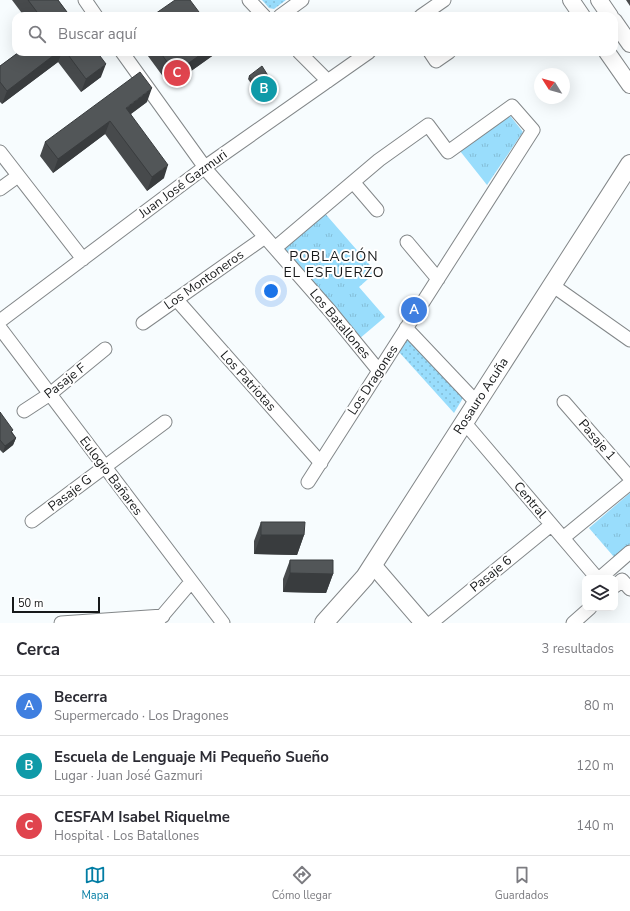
<!DOCTYPE html>
<html lang="es">
<head>
<meta charset="utf-8">
<style>
	body { margin:0; font-family:"Nunito Sans",sans-serif; background:#f2f2f3; color:#2b2b33 }
	.controls { position:absolute; right:12px; bottom:12px; display:grid; overflow:hidden; border-radius:8px; box-shadow:0 4px 16px #0002 }
	.controls button { width:36px; height:36px; display:grid; place-items:center; padding:0; border:0; border-bottom:1px solid #e1e1e2; background:#fff; color:#2b2b33; font:20px sans-serif }
	.compass { position:absolute; left:534px; top:68px; width:36px; height:36px; border-radius:50%; background:#fff; box-shadow:0 4px 16px #0002; rotate:307deg }
	.scale { position:absolute; left:12px; bottom:10px; width:88px; box-sizing:border-box; padding-left:4px; border:2px solid #17191a; border-top:0; font-size:11px; line-height:14px; white-space:nowrap; color:#17191a; -webkit-text-stroke:3px #fff; paint-order:stroke }
	.you { position:absolute; left:271px; top:291px; width:14px; height:14px; margin:-10px; border:3px solid #fff; border-radius:50%; background:#1a73e8; box-shadow:0 0 0 6px #1a73e833 }
	.badge { display:grid; place-items:center; width:26px; height:26px; border-radius:50%; background:#027da4; color:#fff; font-size:13px; font-weight:700 }
	.pin { position:absolute; translate:-50% -50%; border:2px solid #fff; box-shadow:0 1px 4px #0006 }
	.list { margin:0; padding:0; list-style:none }
	h2 { display:flex; justify-content:space-between; align-items:center; height:52px; margin:0; padding:0 16px; font-size:17px }
	h2 small { font-size:13px; font-weight:400; color:#7c7c81 }
	.list li { display:grid; grid-template-columns:26px 1fr auto; gap:12px; align-items:center; box-sizing:border-box; height:60px; padding:0 16px; border-top:1px solid #e1e1e2 }
	.list b { display:block; font-size:15px; white-space:nowrap }
	.list p { margin:0; font-size:13px; white-space:nowrap; color:#7c7c81 }
	.list em { font-size:13px; font-style:normal; color:#7c7c81 }
	.icon { flex:none; width:22px; height:22px; fill:none; stroke:currentColor; stroke-width:2; stroke-linecap:round; stroke-linejoin:round }
	.map { position:relative; flex:none; width:630px; height:623px; overflow:hidden }
	.search { position:absolute; background:#fff; box-shadow:0 4px 16px #0002; left:12px; right:12px; top:12px; height:44px; display:flex; align-items:center; gap:10px; box-sizing:border-box; padding:0 14px; border-radius:12px; color:#7c7c81; font-size:15px }
	.sheet { height:232px; background:#fff }
	nav { display:flex; justify-content:space-around; align-items:center; box-sizing:border-box; height:56px; border-top:1px solid #e1e1e2; background:#fff; font-size:11px; color:#7c7c81 }
	nav a { display:grid; justify-items:center; gap:2px }
	nav .on { color:#027da4 }
	.map>svg:first-child { display:block }
	.grass { fill:url(#grass-dots) }
	.park { fill:url(#park-tufts) }
	.lines { fill:none; stroke-linecap:round; stroke-linejoin:round }
	.minor-casing { stroke:#838789; stroke-width:15 }
	.tertiary-casing { stroke:#838789; stroke-width:18 }
	.secondary-casing { stroke:#838789; stroke-width:20 }
	.minor { stroke:#fff; stroke-width:13 }
	.tertiary { stroke:#fff; stroke-width:16 }
	.secondary { stroke:#fff; stroke-width:18 }
	.wall { fill:#474a4c }
	.shaded-wall { fill:#393c3e }
	.building { fill:#525658; stroke:#393c3e }
	.labels { text-anchor:middle; dominant-baseline:central; stroke-width:4; stroke-linejoin:round; paint-order:stroke }
	.street-label { font-size:13px; fill:#17191a; stroke:#fff }
	.neighbourhood-label { font-size:14px; letter-spacing:1px; fill:#17191a; stroke:#fff }
</style>
</head>
<body>
<div class="map">
<svg width="630" height="623" viewBox="0 0 630 623">
	<defs>
		<pattern id="grass-dots" width="8" height="8" patternUnits="userSpaceOnUse"><rect width="8" height="8" fill="#99ddfc"/><path d="M2 2h.1M6 6h.1" fill="none" stroke="#83bdd7" stroke-width="1.8" stroke-linecap="round"/></pattern>
		<pattern id="park-tufts" width="24" height="20" patternUnits="userSpaceOnUse"><rect width="24" height="20" fill="#99ddfc"/><path d="M3 7l-1-3M5 7V3M7 7l1-3M15 17l-1-3M17 17v-4M19 17l1-3" fill="none" stroke="#83bdd7"/></pattern>
	</defs>
	<rect width="100%" height="100%" fill="#f7fcfe"/>
	<path class="grass" d="M262,0H286L274,9L269,8Z
		M408,338L463,398L454,413L399,352Z"/>
	<path class="park" d="M508,113L523,132L487,185L460,151Z
		M322,210L376,272L359,287L385,317L359,339L279,247Z
		M630,493V544L614,557L589,528Z"/>
	<g class="lines">
		<defs>
			<path id="minor" d="M85,0L96,16
				M249,0L264,16
				M280,16L302,0
				M421,16L444,0
				M122,52L209,173L330,311L379,371
				M299,52L328,81
				M430,52L436,61L449,52
				M0,152L83,259
				M353,182L377,210
				M0,189L18,176
				M407,242L438,279
				M275,248L379,160L428,125L448,152L512,106L533,130L308,482
				M552,285L630,340
				M176,299L321,463
				M0,321L205,167L369,52
				M143,323L265,237
				M0,328L223,623
				M406,328L477,403
				M564,402L630,478
				M24,411L50,394L105,349
				M464,422L597,578
				M32,521L165,422
				M563,538L630,483
				M600,578L630,552
				M615,586L622,580L630,589
				M157,622L191,582
				M61,623L163,616
				M431,623L551,525
				M573,623L590,608"/>
			<path id="tertiary" d="M571,0L582,16
				M599,0L610,16
				M614,21L630,44
				M607,52L630,85
				M373,565L423,623"/>
			<path id="secondary" d="M324,623L365,577L630,164"/>
		</defs>
		<use href="#minor" class="minor-casing"/>
		<use href="#tertiary" class="tertiary-casing"/>
		<use href="#secondary" class="secondary-casing"/>
		<use href="#minor" class="minor"/>
		<use href="#tertiary" class="tertiary"/>
		<use href="#secondary" class="secondary"/>
	</g>
	<path class="wall" d="M12,0H58L70,16H24Z
		M626,0H630V6Z
		M19,52H97L101,77L81,92L58,62L2,104L0,102V66Z
		M145,52H215V54L170,86Z
		M249,76L277,90L276,94L266,101L261,94L259,95L248,79Z
		M147,102L131,114L164,178L147,191L105,134L53,173L40,156L45,142Z
		M0,412L16,438L13,445L3,453L0,450Z
		M261,522L304,535L297,555L254,554V541Z
		M290,560L333,574L326,593L283,592V579Z"/>
	<path class="shaded-wall" d="M58,52H62L58,62L2,104L7,91Z
		M204,52H215V54L170,86L175,73Z
		M106,64L101,77L81,92L86,79Z
		M152,88L147,102L121,121L126,108Z
		M277,90L276,94L266,101L267,97Z
		M110,121L105,134L53,173L58,159Z
		M168,165L164,178L147,191L152,177Z
		M16,438L13,445L3,453L5,446Z
		M261,535H304L297,555L254,554Z
		M290,573L333,574L326,593L283,592Z"/>
	<path class="building" d="M28,0H58L70,16H40Z
		M175,0H190L202,16H152Z
		M19,52H58L7,91L0,82V66Z
		M66,52H97L106,64L86,79Z
		M160,52H204L175,73Z
		M262,66L277,90L267,97L262,90L261,91L249,76Z
		M140,72L152,88L126,108L168,165L152,177L110,121L58,159L45,142Z
		M0,412L13,430L11,432L16,438L5,446L0,440Z
		M261,522H305L304,535H261Z
		M290,560H333V574L290,573Z"/>
	<g class="labels">
		<g class="street-label">
			<text transform="translate(183 184) rotate(-36)">Juan José Gazmuri</text>
			<text transform="translate(204 280) rotate(-35)">Los Montoneros</text>
			<text transform="translate(340 324) rotate(50)">Los Batallones</text>
			<text transform="translate(373 380) rotate(-57)">Los Dragones</text>
			<text transform="translate(65 381) rotate(-38)">Pasaje F</text>
			<text transform="translate(248 381) rotate(48)">Los Patriotas</text>
			<text transform="translate(481 396) rotate(-57)">Rosauro Acuña</text>
			<text transform="translate(597 440) rotate(49)">Pasaje 1</text>
			<text transform="translate(111 476) rotate(53)">Eulogio Bañares</text>
			<text transform="translate(70 493) rotate(-37)">Pasaje G</text>
			<text transform="translate(530 500) rotate(50)">Central</text>
			<text transform="translate(491 574) rotate(-39)">Pasaje 6</text>
		</g>
		<g class="neighbourhood-label">
			<text x="334" y="256">POBLACIÓN<tspan x="334" dy="16">EL ESFUERZO</tspan></text>
		</g>
	</g>
</svg>
<div class="controls">
<button><svg class="icon" aria-label="layers" viewBox="0 0 24 24"><path d="M12 4l9 5-9 5-9-5zM3 14l9 5 9-5"/></svg></button>
</div>
<svg class="compass" viewBox="-18 -18 36 36"><path d="M0-13l5 13h-10z" fill="#e53935"/><path d="M0 13l5-13h-10z" fill="#7c7c81"/></svg>
<div class="scale">50 m</div>
<div class="you"></div>
<div class="pin badge" style="left:414px;top:310px;background:#3f7fe0">A</div>
<div class="pin badge" style="left:264px;top:89px;background:#0f9aa8">B</div>
<div class="pin badge" style="left:177px;top:73px;background:#e0444e">C</div>
<div class="search"><svg class="icon" aria-label="search" viewBox="0 0 24 24"><circle cx="10" cy="10" r="6"/><path d="M15 15l6 6"/></svg>Buscar aquí</div>
</div>
<section class="sheet">
<h2>Cerca<small>3 resultados</small></h2>
<ul class="list">
<li><span class="badge" style="background:#3f7fe0">A</span><div><b>Becerra</b><p>Supermercado · Los Dragones</p></div><em>80 m</em></li>
<li><span class="badge" style="background:#0f9aa8">B</span><div><b>Escuela de Lenguaje Mi Pequeño Sueño</b><p>Lugar · Juan José Gazmuri</p></div><em>120 m</em></li>
<li><span class="badge" style="background:#e0444e">C</span><div><b>CESFAM Isabel Riquelme</b><p>Hospital · Los Batallones</p></div><em>140 m</em></li>
</ul>
</section>
<nav>
<a class="on"><svg class="icon" aria-label="map" viewBox="0 0 24 24"><path d="M3 6l6-2 6 2 6-2v14l-6 2-6-2-6 2zM9 4v14M15 6v14"/></svg>Mapa</a>
<a><svg class="icon" aria-label="directions" viewBox="0 0 24 24"><path d="M12 3l9 9-9 9-9-9zM9 14v-3h6M13 9l2 2-2 2"/></svg>Cómo llegar</a>
<a><svg class="icon" aria-label="saved" viewBox="0 0 24 24"><path d="M7 4h10v16l-5-4-5 4z"/></svg>Guardados</a>
</nav>
</body>
</html>
